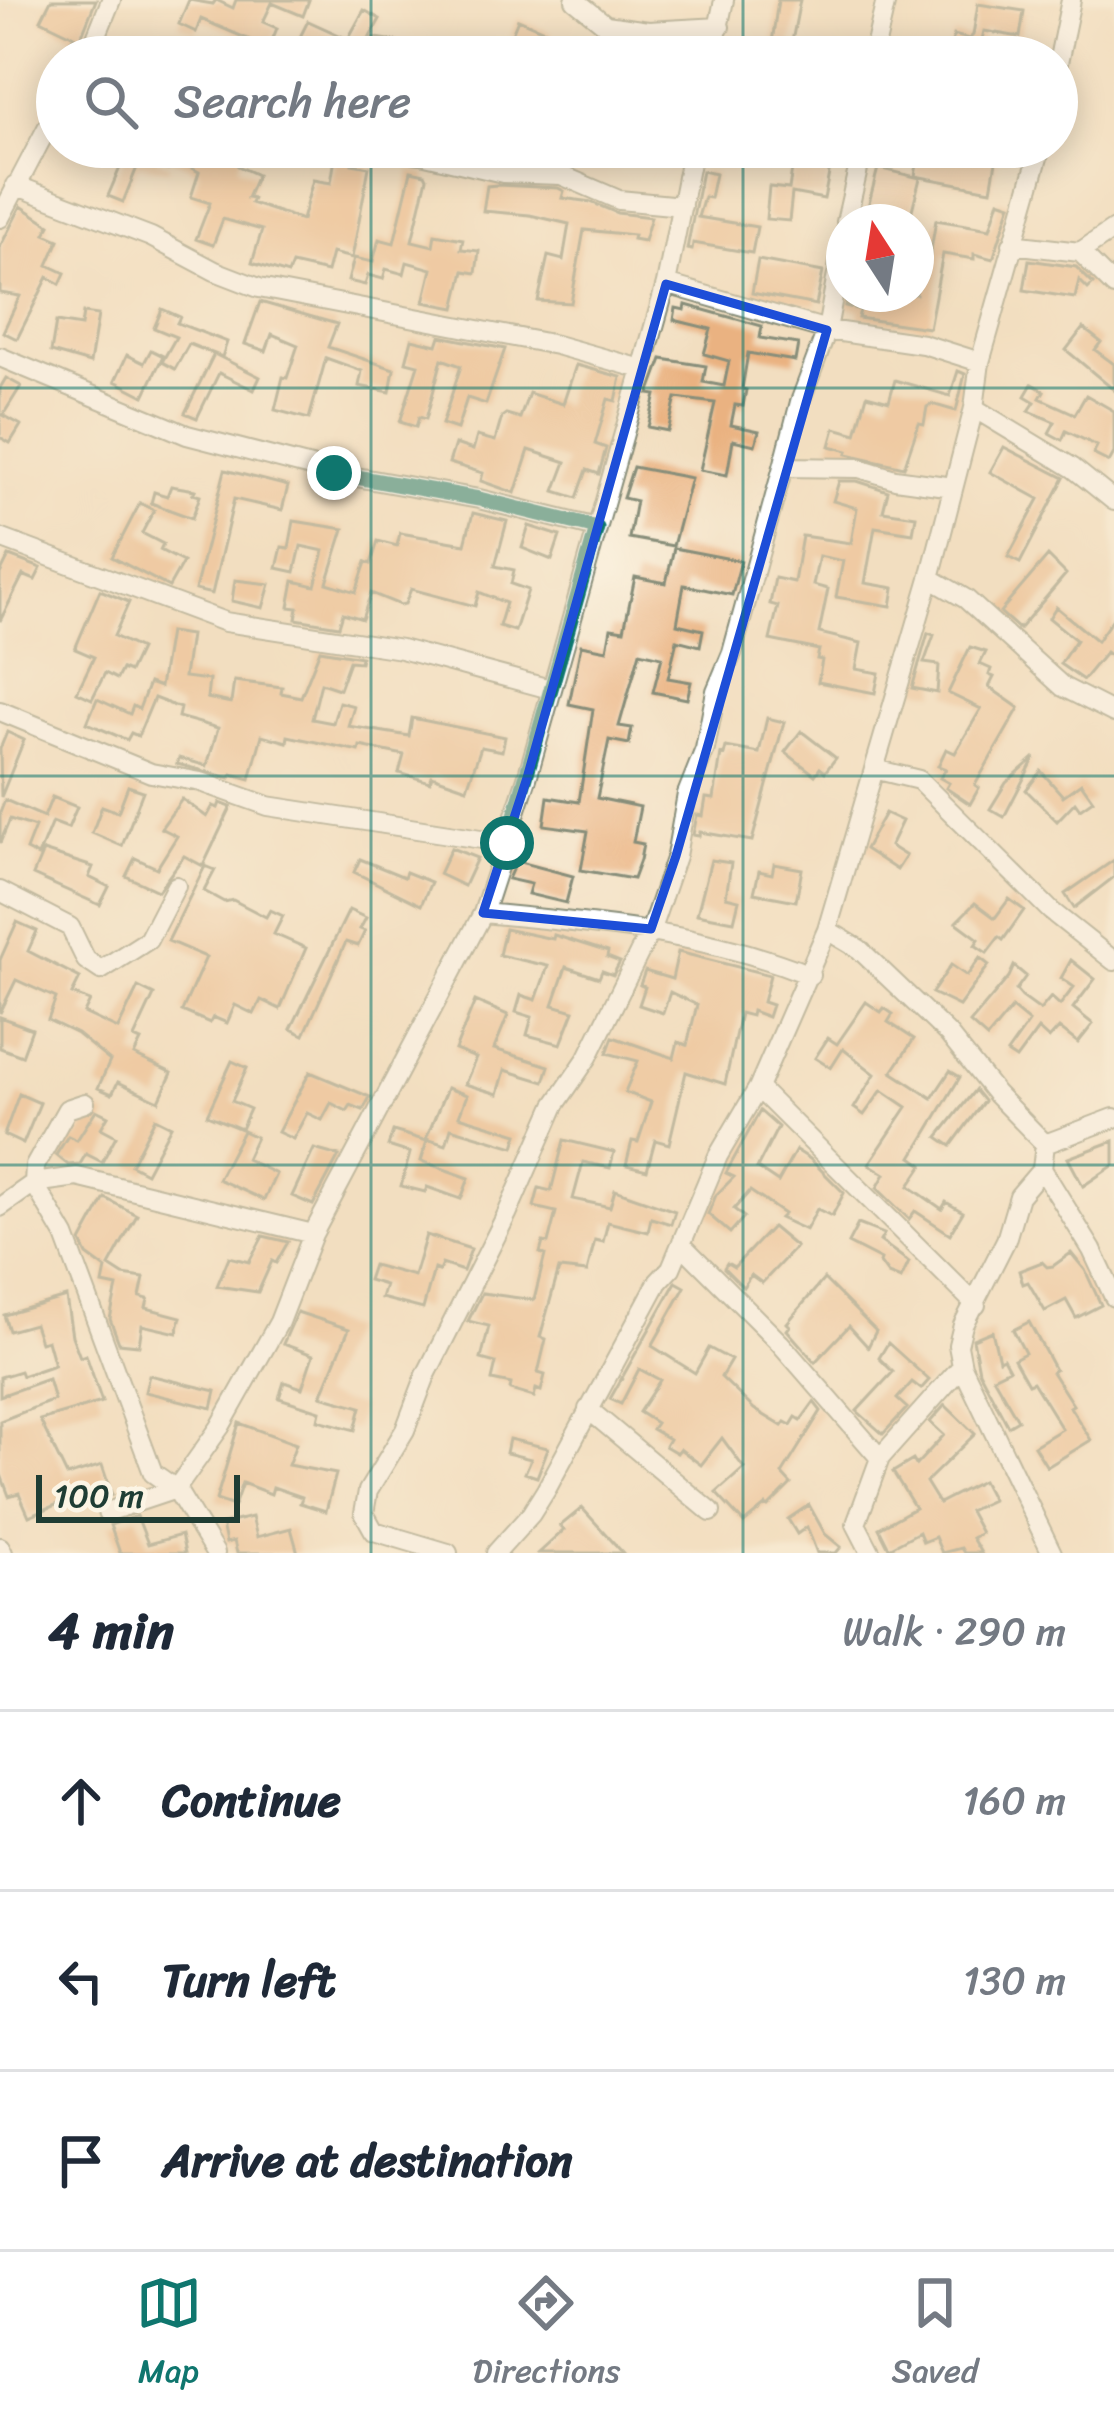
<!DOCTYPE html>
<html lang="en">
<head>
<meta charset="utf-8">
<style>
	body { margin:0; font-family:Sriracha,sans-serif; background:#f6f6f7; color:#1f2937 }
	.compass { position:absolute; left:826px; top:204px; width:108px; height:108px; border-radius:50%; background:#fff; box-shadow:0 6px 30px #0003; rotate:348deg }
	.scale { position:absolute; left:36px; bottom:30px; width:204px; box-sizing:border-box; padding-left:12px; border:6px solid #1f3d34; border-top:0; font-size:33px; line-height:42px; white-space:nowrap; color:#1f3d34; -webkit-text-stroke:9px #fcf5e5; paint-order:stroke }
	.stop { position:absolute; width:36px; height:36px; margin:-27px; border:9px solid #0f766e; border-radius:50%; background:#fff }
	.stop.end { background:#0f766e; border-color:#fff; box-shadow:0 3px 12px #0008 }
	.list { margin:0; padding:0; list-style:none }
	h2 { display:flex; justify-content:space-between; align-items:center; height:156px; margin:0; padding:0 48px; font-size:51px }
	h2 small { font-size:39px; font-weight:400; color:#747a83 }
	.list li { display:grid; grid-template-columns:78px 1fr auto; gap:36px; align-items:center; box-sizing:border-box; height:180px; padding:0 48px; border-top:3px solid #e0e1e3 }
	.list b { display:block; font-size:45px; white-space:nowrap }
	.list em { font-size:39px; font-style:normal; color:#747a83 }
	.icon { flex:none; width:66px; height:66px; fill:none; stroke:currentColor; stroke-width:2; stroke-linecap:round; stroke-linejoin:round }
	.map { position:relative; flex:none; width:1114px; height:1553px; overflow:hidden }
	.search { position:absolute; background:#fff; box-shadow:0 6px 30px #0003; left:36px; right:36px; top:36px; height:132px; display:flex; align-items:center; gap:30px; box-sizing:border-box; padding:0 42px; border-radius:66px; color:#747a83; font-size:45px }
	.sheet { height:696px; background:#fff }
	nav { display:flex; justify-content:space-around; align-items:center; box-sizing:border-box; height:168px; border-top:3px solid #e0e1e3; background:#fff; font-size:33px; color:#747a83 }
	nav a { display:grid; justify-items:center; gap:6px }
	nav .on { color:#0f766e }
	.map>svg:first-child { display:block }
	.building { fill:#eab281 }
	.lines { fill:none; stroke-linecap:round; stroke-linejoin:round }
	.minor-casing { stroke:#888e7a; stroke-width:22 }
	.minor { stroke:#fff; stroke-width:18 }
	.route { stroke:#0f766e; stroke-width:15 }
	.marked { fill:none; stroke:#1d4ed8; stroke-width:9; stroke-linejoin:round }
	.grid { fill:none; stroke:#0f766e; stroke-width:3; stroke-opacity:0.55 }
</style>
</head>
<body>
<div class="map">
<svg width="1114" height="1553" viewBox="0 0 1114 1553">
	<rect width="100%" height="100%" fill="#fcf5e5"/>
	<filter id="ink" filterUnits="userSpaceOnUse"><feTurbulence type="fractalNoise" baseFrequency=".00833" numOctaves="2"/><feDisplacementMap in="SourceGraphic" scale="24" xChannelSelector="R" yChannelSelector="G"/><feConvolveMatrix kernelMatrix="1 2 1 2 8 2 1 2 1" color-interpolation-filters="sRGB"/></filter>
	<filter id="wash" filterUnits="userSpaceOnUse"><feTurbulence type="fractalNoise" baseFrequency=".004" numOctaves="4" result="noise"/><feDisplacementMap in="SourceGraphic" scale="48" xChannelSelector="R" yChannelSelector="G"/><feGaussianBlur stdDeviation="2.7" result="paint"/><feColorMatrix in="noise" values="0 0 0 0 0 0 0 0 0 0 0 0 0 0 0 0 0 1.4 0 .05"/><feComposite in="paint" operator="in"/></filter>
	<g filter="url(#wash)">
		<rect width="100%" height="100%" fill="#f2dec0"/>
		<g id="blocks">
			<path class="building" d="M51,0H96L73,57H59L74,36L41,20Z
				M189,0L213,4L216,0L233,8L236,0H309L303,16L272,3L263,22L277,28L269,48L201,19L196,32L179,24Z
				M778,0H800L789,57H770Z
				M978,4L1024,11L1020,37L984,31L978,57L949,52L954,35L969,39L973,35Z
				M364,10L380,19L370,37L421,45L445,52L444,57H290L308,21L348,39Z
				M518,19L551,33L541,57H526L531,44L511,36Z
				M145,147H245L238,166L257,175L247,198L253,199L251,203L302,220L313,180L331,183L336,152L353,155L352,164L369,167L352,258L332,253L327,272L292,264L288,274L252,263L262,230L223,219L213,245L196,239L210,203L191,197L199,172L159,152L158,161L170,166L168,170L138,165L123,202L108,196L128,149L142,154Z
				M776,147H849L845,167L831,163L824,199L792,193L789,221L766,219L769,187L789,189L792,169L773,166Z
				M920,147L997,156L991,190L915,176Z
				M878,168L920,178L909,222H864Z
				M411,171L425,174L427,178L412,241L433,246L435,234L463,239L461,249L479,251L476,273L464,271L455,308L424,302L432,269L407,262L404,274L386,269L383,279L368,275L365,285L348,281L354,258L373,262L379,239L394,243Z
				M702,171L715,174L710,198L704,197L698,217L757,227L752,253L693,243L692,250L687,249Z
				M497,185L558,188L564,191L562,198L591,202L617,213L651,217L644,241L633,239L634,235L584,230L571,303L538,301L548,256L563,260L569,224L530,215L483,211L487,186Z
				M999,200L1011,204L993,259L974,254V259L943,254L929,328L858,318L860,310L845,306L847,294H916V253L930,256L936,220L990,229Z
				M21,206L50,225L45,234L59,240L48,265L65,273L60,284L48,277L17,339L3,332L20,296L0,293V247Z
				M758,260L823,272L816,305L752,293Z
				M1029,260L1076,267L1093,284L1088,289L1079,280L1075,298L1024,290Z
				M260,302L337,324L328,347L394,369L390,392L359,386L362,371L326,358L309,419L275,410L283,377L287,378L298,345L272,334L266,351L245,344Z
				M686,305L762,326L760,338L798,344L795,361L748,353L742,389L746,390L743,406L735,405L731,425L759,431L755,445L733,440L727,475L700,470L715,403L676,398L668,431L648,427L656,395L649,394L662,359L706,366L703,382L724,386L729,361L704,354L711,329L674,320L676,308L685,310Z
				M162,309L180,317L177,323L227,342L222,357L189,344L175,369L162,362L176,337L154,328Z
				M83,313L98,315L90,363L51,352L56,322L81,326Z
				M1083,328L1101,342L1095,350L1114,364V390L1066,350Z
				M440,336L505,349L486,404L467,398L457,429L442,424L461,366L442,359L426,419L419,417L416,427L400,422L418,365L406,362L412,339L437,345Z
				M151,350L163,356L144,396L115,381L127,355L144,363Z
				M214,354L260,377L254,390L219,373L197,418L185,413Z
				M576,365L621,377L616,401L608,399L595,444L606,448L599,474L587,470L577,498L555,491L566,462L529,450L515,493L481,481L483,473L449,463L455,444L473,450L477,436L495,441L502,417L506,414L520,418L529,393L563,404Z
				M958,371L965,374L956,411L932,404L927,407L924,424L919,423L904,467L847,454L848,451L830,446L835,428L856,434L867,395L889,401L895,380L950,396Z
				M6,378L21,386L3,415L21,425L10,443L0,437V388Z
				M1032,384L1044,391L1040,398L1075,414L1086,395L1114,411V453L1109,462L1093,454L1097,446L1066,431L1062,440L1049,433L1055,422L1029,411L1035,402L1025,396Z
				M1004,447L1064,478L1020,563L1008,557L1039,499L990,472Z
				M633,467L691,478L673,546L629,538L636,501L623,498Z
				M225,470L288,486L282,510L234,499L212,594L195,590Z
				M839,481H857L888,491L883,511L916,516L913,533L875,527L865,583L894,588L891,606L836,597L843,561L819,556L813,585L828,589L819,633L861,643L856,669L879,673L875,693L818,682L822,660L817,659L819,650L770,640L778,606L770,604L775,578L794,582L802,536L851,543L857,508L833,501Z
				M171,486L195,490L193,494L200,496L192,518L151,503L154,492L167,496Z
				M140,503L154,510L142,533L163,544L160,550L183,562L169,587L112,557Z
				M473,513L507,521L495,566L514,570L511,584L528,590L515,631L499,626L506,603L479,592L475,606L411,589L405,604L400,605L371,593L362,619L343,613L339,626L296,619L298,608L289,607L294,581L315,586L324,551L301,546L295,572L277,568L282,547L289,548L294,521L344,529L327,583L356,592L366,562L371,564L378,541L397,546L400,533L465,544Z
				M529,526L560,536L552,560L522,548Z
				M674,548L741,561L732,595L684,585L677,624L703,630L700,646L677,640L668,678L691,682L687,699L653,692L662,657L640,652L619,726L632,728L629,744L609,740L597,798L640,807L633,842L643,844L640,860L633,879L581,870L588,831L544,825L548,797L579,802L593,709L569,704L581,645L607,650L611,628L624,630L635,577L666,583Z
				M9,556L41,568L35,580L23,575L0,621V574Z
				M1048,556L1066,574L1019,629L1000,612Z
				M235,580L270,584L263,608L232,601Z
				M100,590L129,602L114,636L140,649L129,672L122,669L117,679L105,673L92,699L77,692L94,657L75,649Z
				M1056,607L1097,641L1114,617V658L1106,652L1083,680L1060,664L1076,640L1049,618Z
				M169,632L190,635L184,677L209,680L207,698L231,703L234,681L282,687L281,693L301,697L320,650L361,657L360,662L349,661L339,689L321,683L312,719L333,723L339,702L354,706L348,726L409,736L412,718L505,737L502,751L481,747L467,788L432,776L430,782L399,773L404,755L360,746L359,751L288,736L287,742L262,735L250,779L232,774L230,778L177,764L179,758L207,766L218,728L178,717L180,708L154,698L138,736L131,733L127,740L87,723L97,699L130,714L133,706L139,709L149,683L160,687Z
				M928,633L934,635L924,663L939,665L937,693L912,688Z
				M970,647L986,652L980,664L991,669L989,675L994,677L989,687L1019,708L975,785L979,788L970,804L946,788L949,783L940,778L946,769L938,766L946,749L955,753L981,709L948,693Z
				M767,718L784,722L752,841L700,832L699,836L693,835L697,815L703,816L706,798L714,799L721,754L724,755L726,747L759,753Z
				M801,731L836,758L825,772L820,768L815,775L785,752Z
				M7,732L24,740L1,797L0,749Z
				M1035,757L1004,817L990,809L1006,783Z
				M1041,771L1063,796L1081,783L1093,800L1080,809L1075,802L1057,821L1026,790Z
				M128,786L143,791L122,846L92,833L102,806L118,812Z
				M52,797L77,807L68,828L52,822L38,856L26,850L35,827L10,819L0,843V813L5,800L44,817Z
				M182,799L207,817L213,806L218,808L220,803L231,807L203,866L184,856L158,891L126,876L135,858L157,868L177,836L161,828Z
				M885,813L902,821L890,846L906,856L897,870L865,849Z
				M451,848L477,858L464,886L439,874Z
				M43,851L93,867L89,877L109,887L100,905L33,875Z
				M360,859L404,877L406,872L431,882L421,905L354,872Z
				M711,860L731,863L726,897L739,900L734,921L697,914Z
				M1114,860V877L1074,908L1065,894Z
				M516,861L573,876L566,903L528,894L531,884L508,879Z
				M774,864L802,869L796,901L754,893L759,871L772,874Z
				M205,866L215,870L204,891L224,902L233,900L266,917L270,910L283,916L274,934L306,948L280,1009L261,1000L254,1014L235,1005L227,1023L213,1017L210,1023L182,1011L206,957L168,941Z
				M1009,899L1024,910L1003,940L999,937L987,953L975,945L979,939L956,922L975,903L995,918Z
				M349,910L366,918L360,929L365,931L358,946L346,942L304,1035L291,1029Z
				M17,922L37,931L28,951L80,978L72,994L90,1001L84,1013L118,1029L138,987L154,995L134,1038L141,1041L134,1055L172,1073L159,1101L118,1082L112,1094L98,1088L110,1061L77,1034L48,1020L56,998L16,980L0,1013V960Z
				M505,929L553,939L554,935L608,952L607,957L620,962L613,975L602,971L599,978L566,967L553,1005L574,1011L561,1044L527,1035L532,1017L516,1012L521,995L536,1000L548,966L499,955Z
				M678,952L770,975L763,1002L772,1005L768,1017L752,1011L751,1016L740,1013L725,1084L686,1072L669,1144L655,1140L647,1170L626,1165L632,1141L638,1142L651,1102L625,1092L638,1061L607,1053L613,1037L674,1058L678,1042L687,1045L697,1005L670,992L663,1013L639,1005L645,987L640,985L645,971L672,979Z
				M980,958L989,965L959,1006L932,993L951,965L967,976Z
				M1071,960L1095,979L1073,1008L1093,1024L1078,1043L1059,1028L1049,1039L1038,1029L1016,1059L1007,1053L1029,1022L1012,1008L987,1038L970,1023L1009,977L1014,966L1026,976L1016,990L1022,997L1040,1010L1051,997L1060,1005L1074,987L1061,978Z
				M475,1001L508,1015L494,1049L549,1066L544,1082L505,1070L498,1094L465,1084L476,1058L455,1050Z
				M866,1002L881,1012L884,1008L893,1014L888,1022L914,1039L892,1072L932,1098L950,1071L960,1077L912,1157L923,1165L909,1186L942,1209L946,1202L963,1212L950,1234L915,1211L909,1219L877,1188L885,1174L869,1164L907,1107L882,1090L864,1115L854,1108L875,1074L843,1049L831,1068L815,1058L828,1038L837,1044Z
				M0,1017L32,1029L22,1056L0,1048Z
				M232,1061L247,1068L232,1101L250,1109L241,1129L207,1115Z
				M310,1072L370,1097L363,1110L351,1105L347,1111L331,1103L322,1120L307,1113L293,1139L278,1132Z
				M447,1088L467,1095L459,1116L518,1134L514,1147L451,1128L446,1145L426,1139Z
				M975,1090L984,1101L951,1146L938,1137Z
				M19,1094L40,1103L23,1144L4,1135Z
				M96,1110L108,1116L101,1128L116,1136L102,1162L86,1154L80,1164L68,1165L56,1155L68,1136L77,1140Z
				M760,1111L778,1127L757,1168L778,1182L796,1150L810,1159L844,1193L832,1216L817,1209L806,1230L780,1218L784,1214L750,1191L734,1209L744,1217L730,1233L708,1214L716,1195L734,1177L726,1173Z
				M155,1118L171,1126L146,1173L131,1165Z
				M243,1131L256,1137L246,1159L276,1174L264,1200L218,1179Z
				M393,1131L427,1141L421,1161L469,1178L461,1199L427,1187L425,1192L401,1186L410,1153L388,1146Z
				M564,1140L614,1152L610,1168L583,1162L573,1199L610,1207L615,1190L675,1211L671,1224L651,1218L648,1232L608,1222L603,1242L595,1240L587,1272L559,1269L540,1337L546,1339L538,1373L545,1375L541,1391L536,1389L534,1397L510,1390L511,1384L492,1380L496,1363L481,1359L489,1326L468,1321L482,1293L534,1300L545,1255L540,1253L543,1242L548,1243L556,1212L534,1207L539,1188L551,1191Z
				M1114,1141V1165L1083,1186L1068,1158Z
				M314,1149L339,1156L313,1205L292,1196Z
				M105,1198L137,1215L109,1266L123,1275L144,1278L140,1297L148,1299L146,1308L181,1317L177,1333L142,1325L139,1345L119,1343L110,1319L117,1287L103,1284L106,1269L87,1255L81,1242Z
				M858,1224L884,1234L880,1241L909,1262L901,1279L888,1274L880,1263L881,1260L848,1243Z
				M772,1227L796,1247L762,1283L751,1275L743,1287L724,1268L727,1263L734,1267Z
				M426,1235L471,1249L463,1271L442,1264L439,1271L434,1269L423,1309L381,1298L385,1285L368,1280L373,1265L414,1276Z
				M263,1236L288,1242L276,1263L272,1261L258,1292L217,1286L229,1257L249,1262Z
				M1071,1253L1085,1270L1101,1305L1076,1318L1066,1300L1045,1311L1028,1282L1023,1284L1019,1271L1042,1262L1047,1267L1053,1266Z
				M824,1279L876,1331L868,1347L849,1326L815,1362L787,1330L790,1326L787,1323Z
				M676,1282L685,1287L652,1346L695,1373L709,1348L731,1360L721,1377L754,1409L782,1426L785,1422L791,1425L796,1417L801,1420L814,1402L821,1411L782,1474L791,1484L768,1507L766,1505L744,1523L716,1493L744,1468L722,1438L701,1465L680,1449L677,1453L665,1446L669,1439L652,1429L656,1423L639,1412L660,1380L639,1369L621,1404L610,1399Z
				M66,1297L72,1336L80,1357L86,1355L102,1402L40,1420L67,1476L102,1465L112,1495L83,1505L80,1495L29,1516L19,1493L9,1496L0,1472V1421L54,1400L48,1379L0,1396V1377L20,1371L22,1376L54,1365L47,1340L40,1342L34,1324L9,1331L4,1315Z
				M297,1312L349,1329L321,1396L361,1407L355,1430L318,1420L320,1411L279,1398L284,1382L302,1388L313,1355L283,1344Z
				M1029,1322L1055,1370L1052,1372L1073,1405L1070,1407L1091,1440L1047,1467L1034,1446L1062,1429L1033,1382L1028,1384L1014,1359L1025,1353L1013,1330Z
				M992,1331L999,1360L1003,1358L1009,1369L993,1377L1018,1420L1008,1426L979,1371L973,1339Z
				M888,1343L929,1380L921,1389L912,1382L897,1399L907,1408L883,1434L857,1411L893,1372L879,1358Z
				M149,1375L216,1391L212,1408L145,1392Z
				M945,1405L975,1434L926,1482L939,1503L982,1481L992,1500L969,1511L981,1533L972,1538L981,1553H964L961,1548L942,1553L935,1537L923,1542L919,1532L889,1548L879,1528L915,1508L893,1472L913,1460L916,1465L944,1435L930,1422Z
				M239,1423L296,1444L288,1465L336,1474L326,1511L300,1503L302,1497L273,1487L271,1494L242,1483L234,1506L216,1500Z
				M509,1439L548,1448L537,1477L525,1473L531,1459L506,1453Z
				M809,1505L825,1534L841,1547L836,1553H817L807,1527L797,1534L788,1519Z
				M582,1508L623,1553H539L564,1530L560,1526Z
				M137,1516L148,1544L181,1535L185,1553H120L110,1525Z
				M252,1517L257,1537L291,1528L298,1553H237L234,1541L226,1543L222,1524Z"/>
		</g>
	</g>
	<g filter="url(#ink)">
		<use href="#blocks" fill-opacity="0" stroke="#888e7a" stroke-width="3"/>
		<g class="lines">
			<defs>
				<path id="minor" d="M575,0L606,25L648,31L720,27
					M96,43L129,57
					M88,57L111,0
					M712,57L724,0
					M873,57L886,0
					M1057,68L1071,0
					M369,147L421,154L503,173L561,175L619,200L682,206
					M15,185L151,237L215,271L259,288L556,345L642,369
					M0,218L57,109
					M846,222L863,147
					M1012,244L1080,252L1114,229
					M1080,252L1114,286
					M666,284L827,330L923,344L980,362
					M0,357L187,435L334,473L479,499L597,528
					M974,408L1073,468L1114,501
					M783,467L800,402L827,330L844,235
					M0,538L225,622L401,649L550,689
					M930,578L966,599L1063,687L1114,713
					M0,711L151,773L201,782L268,806L507,843
					M874,769L919,780L1051,911L1114,961
					M0,891L70,927L86,960L101,970L148,940L176,886
					M483,913C598,924 702,932 810,975
					M827,930L859,949L948,1034L996,1094L1045,1144
					M758,1088L976,1305
					M85,1103L67,1109L35,1166L34,1183L65,1236L153,1473L176,1489L215,1553
					M1042,1169L1092,1250L1114,1297
					M0,1207L34,1183L77,1177L313,1234
					M683,1246L780,1343L880,1458
					M588,1409L711,1512
					M107,1512L176,1489L220,1427L279,1322L313,1234L483,913L527,778L666,284L693,147
					M0,1547L3,1553
					M448,1553L374,1531L364,1513L368,1491L405,1430L426,1375L507,1214L555,1105L588,1057L651,929L676,856L687,794L705,749L716,691L732,653L783,467L859,468L895,479L953,487
					M496,1553L531,1514L546,1490L658,1282L671,1268L718,1156L758,1088L827,930L930,578L974,408L980,362L1041,147
					M871,1553L856,1524L880,1458L962,1366
					M1052,1553L962,1366L958,1345L963,1325L1006,1240L1019,1196L1042,1169L1045,1144L1114,1118"/>
			</defs>
			<use href="#minor" class="minor-casing"/>
			<use href="#minor" class="minor"/>
		</g>
	</g>
	<g class="lines" filter="url(#ink)">
		<path class="route" d="M334,473L479,499L597,528L507,843"/>
	</g>
	<path d="M0 0H1114V1553H0ZM666,284L827,330L676,856L651,929L483,913L527,778Z" fill="#f2dec0" fill-opacity=".55" fill-rule="evenodd"/>
	<path class="marked" d="M666,284L827,330L676,856L651,929L483,913L527,778Z"/>
	<path class="grid" d="M371,0V57M743,0V57M371,147V1553M743,147V1553M0,388H1114M0,776H1114M0,1165H1114"/>
</svg>
<svg class="compass" viewBox="-18 -18 36 36"><path d="M0-13l5 13h-10z" fill="#e53935"/><path d="M0 13l5-13h-10z" fill="#747a83"/></svg>
<div class="scale">100 m</div>
<div class="stop" style="left:507px;top:843px"></div>
<div class="stop end" style="left:334px;top:473px"></div>
<div class="search"><svg class="icon" aria-label="search" viewBox="0 0 24 24"><circle cx="10" cy="10" r="6"/><path d="M15 15l6 6"/></svg>Search here</div>
</div>
<section class="sheet">
<h2>4 min<small>Walk · 290 m</small></h2>
<ul class="list">
<li><svg class="icon" aria-label="ahead" viewBox="0 0 24 24"><path d="M12 20V5M6 11l6-6 6 6"/></svg><div><b>Continue</b></div><em>160 m</em></li>
<li><svg class="icon" aria-label="left" viewBox="0 0 24 24"><path d="M17 20v-9H6M10 6l-5 5 5 5"/></svg><div><b>Turn left</b></div><em>130 m</em></li>
<li><svg class="icon" aria-label="arrive" viewBox="0 0 24 24"><path d="M6 21V4h12l-3 4 3 4H6"/></svg><div><b>Arrive at destination</b></div></li>
</ul>
</section>
<nav>
<a class="on"><svg class="icon" aria-label="map" viewBox="0 0 24 24"><path d="M3 6l6-2 6 2 6-2v14l-6 2-6-2-6 2zM9 4v14M15 6v14"/></svg>Map</a>
<a><svg class="icon" aria-label="directions" viewBox="0 0 24 24"><path d="M12 3l9 9-9 9-9-9zM9 14v-3h6M13 9l2 2-2 2"/></svg>Directions</a>
<a><svg class="icon" aria-label="saved" viewBox="0 0 24 24"><path d="M7 4h10v16l-5-4-5 4z"/></svg>Saved</a>
</nav>
</body>
</html>
